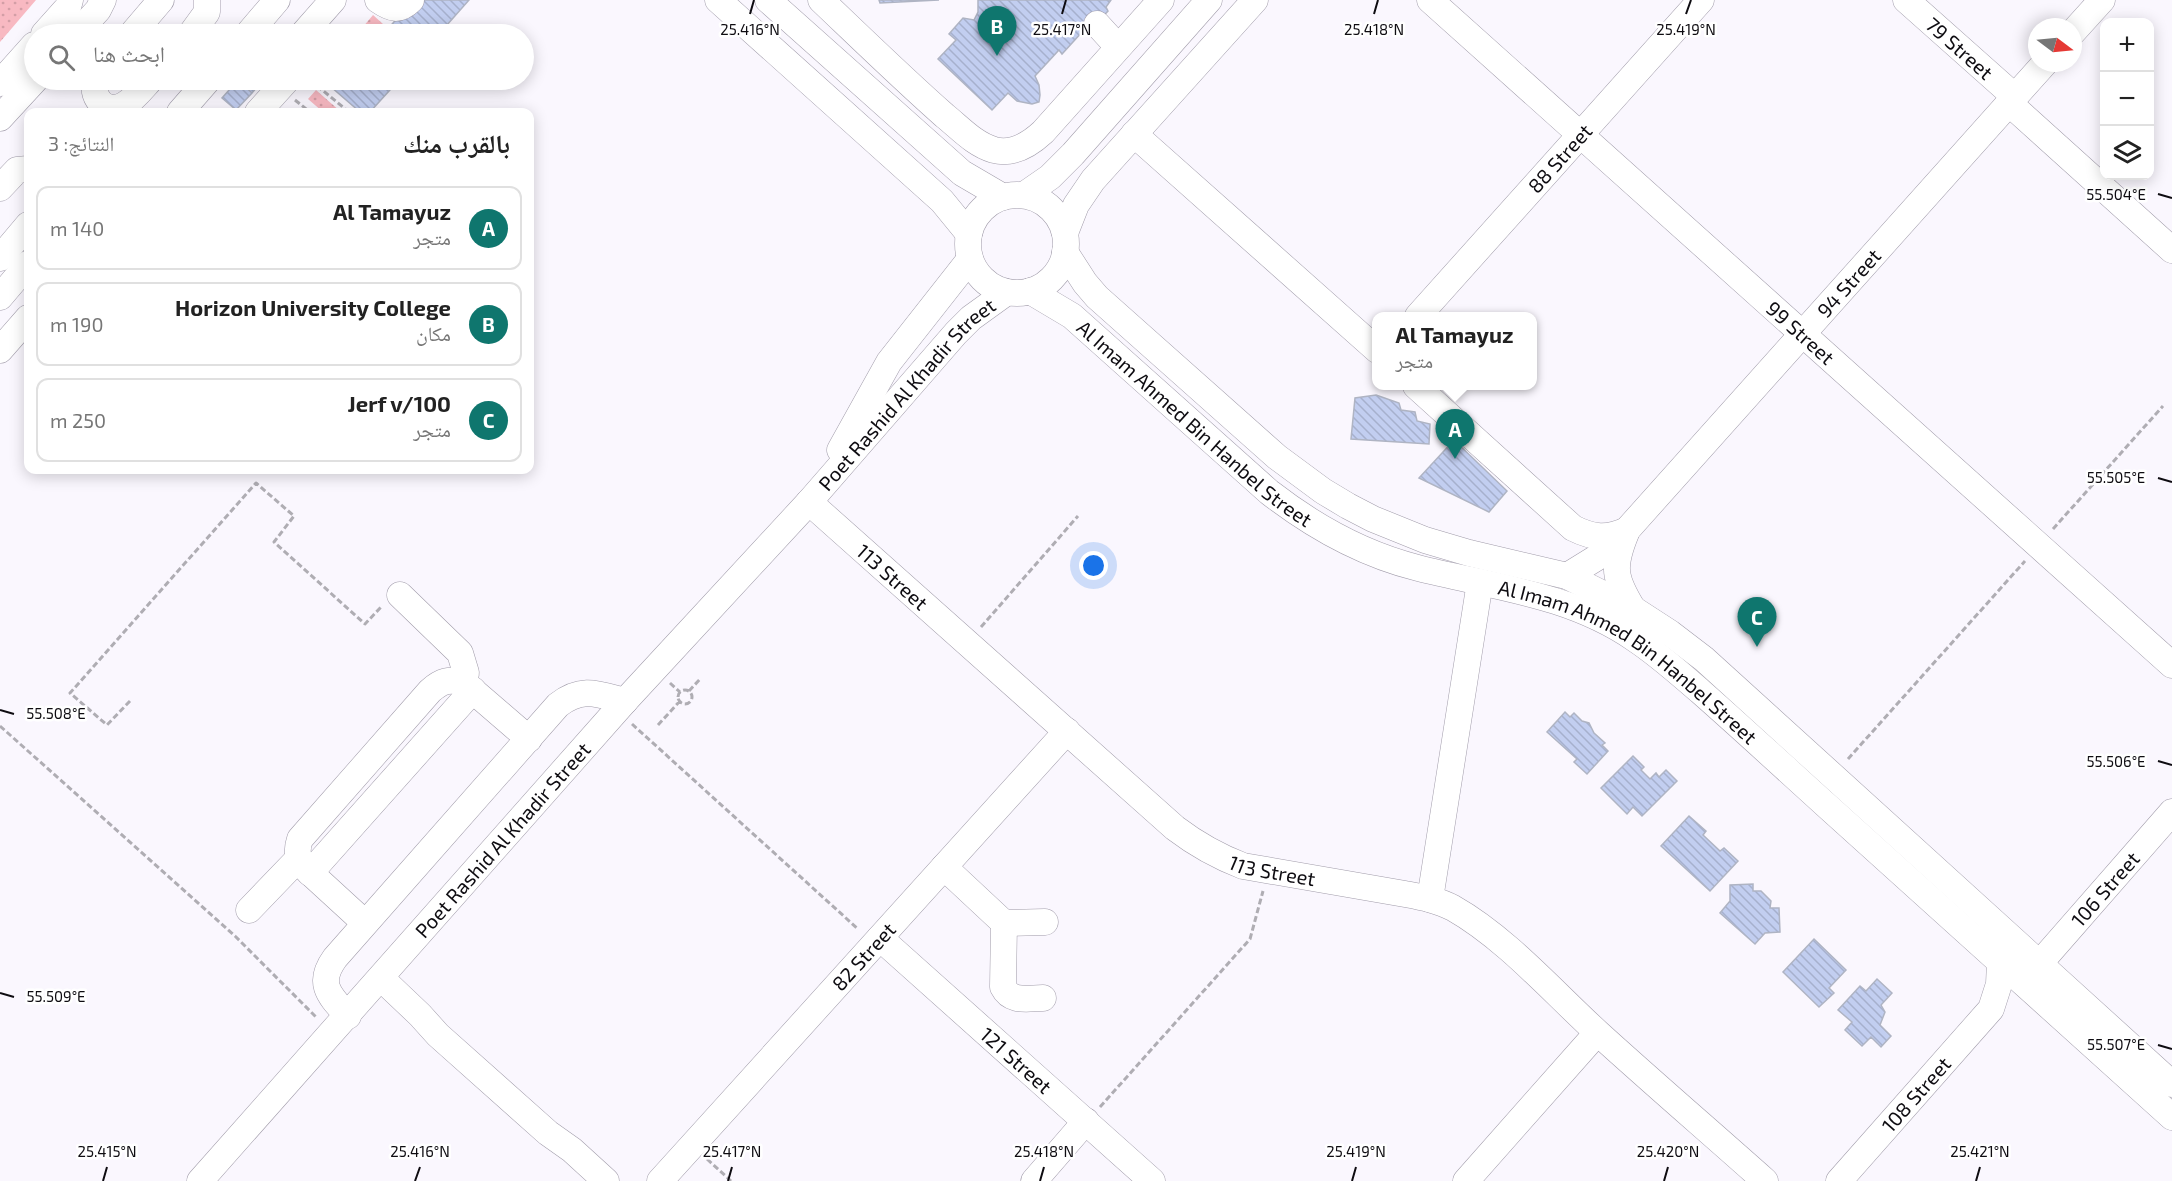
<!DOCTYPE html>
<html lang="ar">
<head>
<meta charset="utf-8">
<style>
	body { margin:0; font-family:"Exo 2","Noto Naskh Arabic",sans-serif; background:#f6f6f6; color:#222; direction:rtl }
	.controls { position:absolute; right:18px; top:18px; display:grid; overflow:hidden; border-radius:12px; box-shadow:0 3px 15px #0003 }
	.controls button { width:54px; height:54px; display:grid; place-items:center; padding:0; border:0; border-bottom:2px solid #e0e0e0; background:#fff; color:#222; font:30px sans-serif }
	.compass { position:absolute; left:2028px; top:18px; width:54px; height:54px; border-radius:50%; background:#fff; box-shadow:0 3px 15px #0003; rotate:106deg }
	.you { position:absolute; left:1094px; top:566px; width:21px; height:21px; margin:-15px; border:4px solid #fff; border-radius:50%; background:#1a73e8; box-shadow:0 0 0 9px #1a73e833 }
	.badge { display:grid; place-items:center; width:39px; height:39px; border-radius:50%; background:#0f766e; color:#fff; font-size:20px; font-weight:700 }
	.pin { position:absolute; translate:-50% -50px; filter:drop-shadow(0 2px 3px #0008) }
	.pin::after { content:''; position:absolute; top:32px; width:21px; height:18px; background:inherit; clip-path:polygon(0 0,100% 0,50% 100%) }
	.popup { position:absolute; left:1372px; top:312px; width:165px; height:78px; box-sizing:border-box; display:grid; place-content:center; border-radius:12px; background:#fff; filter:drop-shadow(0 2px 4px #0005); font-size:20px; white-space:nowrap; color:#767676 }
	.popup b { font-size:22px; color:#222 }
	.popup::after { content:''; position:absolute; left:50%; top:100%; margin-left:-12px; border:12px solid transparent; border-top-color:#fff }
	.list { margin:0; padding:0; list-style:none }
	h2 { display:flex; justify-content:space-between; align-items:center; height:78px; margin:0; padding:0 24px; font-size:26px }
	h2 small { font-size:20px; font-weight:400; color:#767676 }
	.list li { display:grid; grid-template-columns:39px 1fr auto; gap:18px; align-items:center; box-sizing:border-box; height:84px; margin:0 12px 12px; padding:0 12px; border:2px solid #e0e0e0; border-radius:12px }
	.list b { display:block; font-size:22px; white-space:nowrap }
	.list p { margin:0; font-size:20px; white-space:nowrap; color:#767676 }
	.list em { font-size:20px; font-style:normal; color:#767676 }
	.icon { flex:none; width:33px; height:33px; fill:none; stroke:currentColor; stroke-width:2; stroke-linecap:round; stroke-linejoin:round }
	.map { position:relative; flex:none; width:2172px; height:1181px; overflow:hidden; direction:ltr }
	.search { position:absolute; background:#fff; box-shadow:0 3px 15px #0003; left:24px; top:24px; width:510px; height:66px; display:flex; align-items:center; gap:15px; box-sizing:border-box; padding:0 21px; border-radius:33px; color:#767676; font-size:22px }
	.panel { position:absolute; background:#fff; box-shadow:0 3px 15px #0003; left:24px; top:108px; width:510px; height:366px; border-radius:12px; direction:rtl }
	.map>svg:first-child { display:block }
	.green { fill:url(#green-dots) }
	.building { fill:url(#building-back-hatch); stroke:#afb4c3; stroke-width:1.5 }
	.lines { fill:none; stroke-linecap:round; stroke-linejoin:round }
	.minor-casing { stroke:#a19caa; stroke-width:27 }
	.path { stroke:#afadb3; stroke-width:3; stroke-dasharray:6 3; stroke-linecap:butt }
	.minor { stroke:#fff; stroke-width:26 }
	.ticks { fill:none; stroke:#0e0c11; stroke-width:2 }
	.labels { text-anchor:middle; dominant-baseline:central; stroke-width:5; stroke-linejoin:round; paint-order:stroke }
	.street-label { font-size:20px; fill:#0e0c11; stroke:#fff }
	.ticks-label { font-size:15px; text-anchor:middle; fill:#0e0c11; stroke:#fff; stroke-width:5; stroke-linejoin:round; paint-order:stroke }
</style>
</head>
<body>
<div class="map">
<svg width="2172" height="1181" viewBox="0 0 2172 1181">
	<defs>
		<pattern id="green-dots" width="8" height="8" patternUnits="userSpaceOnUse" patternTransform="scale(1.5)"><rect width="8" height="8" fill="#f8b9c2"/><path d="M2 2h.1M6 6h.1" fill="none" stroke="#d39ea6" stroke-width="1.8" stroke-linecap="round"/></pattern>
		<pattern id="building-back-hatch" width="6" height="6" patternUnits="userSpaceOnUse" patternTransform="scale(1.5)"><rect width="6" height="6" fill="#c2cef0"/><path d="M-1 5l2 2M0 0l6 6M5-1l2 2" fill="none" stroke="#a6b0cd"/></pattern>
	</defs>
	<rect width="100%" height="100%" fill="#faf7fe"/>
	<path class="green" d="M0,0H36L0,42Z
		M373,15L383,24L373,34H357Z
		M316,90L341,112H323L308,99Z"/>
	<path class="building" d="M414,0H469L439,34H383Z
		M879,0H939L880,3Z
		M978,0H1111L1106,7L1108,11L1086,34L1083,31L1062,54L1059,50L1035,76L1039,85L1040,95L1039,102L1032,104L1017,101L1008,93L992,110L938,59L956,40L949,34L963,18L974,20L978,12Z
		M238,80L252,93L236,110L222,98Z
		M238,80H263L252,93Z
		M323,80H399L370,112H360Z
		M1376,395L1399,403L1401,410L1415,412L1417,421L1430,424L1429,444L1351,439L1355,398Z
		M1454,440L1507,491L1489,512L1419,478Z
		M1565,712L1570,717L1574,713L1582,721L1589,723L1594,733L1605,743L1602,745L1608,751L1587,774L1574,762L1577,759L1547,732Z
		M1633,756L1644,767L1641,770L1650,779L1656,773L1659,777L1666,770L1677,781L1642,816L1633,807L1627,814L1601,788Z
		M1689,816L1706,831L1703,835L1720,851L1724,848L1738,861L1710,891L1661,846Z
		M1753,884V891H1761L1771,901L1770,908H1779L1780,932L1765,933L1755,944L1720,913L1730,901V885Z
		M1814,939L1846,970L1829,988L1834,993L1819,1007L1783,972Z
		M1877,979L1892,993L1881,1005L1885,1012L1880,1025L1891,1036L1881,1047L1871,1037L1862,1046L1845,1030L1852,1022L1838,1010L1860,986L1866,991Z"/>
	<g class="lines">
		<defs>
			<g id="minor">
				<path d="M378,0C391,9 399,12 411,0"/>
				<path d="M718,0L942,201L969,234"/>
				<path d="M768,0L962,173L1003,197"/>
				<path d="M821,0C862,39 903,79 945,116C960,128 974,144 994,150C1013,155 1029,145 1043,132L1161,0"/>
				<path id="s1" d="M1430,0L2172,665"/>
				<path id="s2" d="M1906,0L2014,96"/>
				<path d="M1097,24L1118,47"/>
				<path d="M2073,32L2102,0"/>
				<path d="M44,34L68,7L70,0"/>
				<path d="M76,34L98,10L103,0"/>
				<path d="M132,34L161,0"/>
				<path d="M191,34L207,12V0"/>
				<path d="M248,34L277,0"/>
				<path d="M303,34L333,0"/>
				<path d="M95,80C94,88 94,95 100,102C119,120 138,93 150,80"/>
				<path d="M0,83L34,45"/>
				<path d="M2009,103L2172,250"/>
				<path d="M180,112L208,80"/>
				<path d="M258,112L287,80"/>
				<path d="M0,118L35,80"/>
				<path d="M1134,134L1377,350"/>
				<path d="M0,188L17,170L28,169"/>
				<path d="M1024,195L1050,177L1073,154L1209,0"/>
				<circle cx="1017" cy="244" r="49"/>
				<path d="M1065,233L1076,205L1093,180L1255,0"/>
				<path d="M1065,252L1085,283L1097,297L1277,457L1323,491L1348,506L1373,519L1425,540L1469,553L1567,576L1633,609L1670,633L1704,659L2172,1084"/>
				<path d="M0,258L28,225"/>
				<path id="s3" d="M1030,291L1072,316L1269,492C1314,527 1362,554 1418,568C1493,587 1570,594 1635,639C1658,654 1680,674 1701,692C1743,729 1784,767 1826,805C1941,909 2057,1013 2172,1117"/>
				<path d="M0,297L28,264"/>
				<path id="s4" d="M1418,316L1701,0"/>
				<path d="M0,350L28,318"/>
				<path d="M1416,386L1573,528C1593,538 1607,539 1627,530"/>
				<path d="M840,450L889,362L970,259"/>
				<path id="s5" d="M809,502L1175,828C1196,844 1217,856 1243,866L1405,894C1421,897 1438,900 1453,908C1506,938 1553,992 1598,1033C1653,1083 1710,1132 1765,1181"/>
				<path d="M1626,533C1612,567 1614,578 1633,609"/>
				<path id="s6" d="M1567,576L1601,555L1627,530L2045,63"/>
				<path d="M400,595L460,653L466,673L464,683"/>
				<path d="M944,867L1004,923L1045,922"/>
				<path d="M310,873L473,690"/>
				<path d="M1430,899L1480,582"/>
				<path d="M249,910L298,859"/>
				<path d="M365,923L305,868C297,858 296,851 300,839L430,691C441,681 450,678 464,683L529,739"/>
				<path d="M1004,923L1003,987C1011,1003 1028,998 1043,998"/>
				<path id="s7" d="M880,938L1152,1181"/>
				<path id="s8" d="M2039,964L2172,812"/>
				<path d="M381,978L420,1015L438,1035L548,1133L572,1150L606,1181"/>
				<path d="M348,1016C330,996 316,984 335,958L558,705C582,686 598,694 625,701"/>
				<path id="s9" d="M200,1181L625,701L809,502L956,333L971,318L1007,292"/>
				<path id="s10" d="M660,1181L1067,731"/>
				<path d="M1034,1181L1086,1121"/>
				<path d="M1466,1181L1597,1033"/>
				<path id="s11" d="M1839,1181L1991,1009L1999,984L2000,962"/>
			</g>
		</defs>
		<use href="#minor" class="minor-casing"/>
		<path class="path" d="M310,80L349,112
			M295,100L310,112
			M2053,529L2163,406
			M981,627L1078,516
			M670,683L680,692
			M678 697a7 7 0 1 1 14 0a7 7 0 1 1-14 0Z
			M689,691L701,678
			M130,701L107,725L70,693L256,483L294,516L274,542L365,624L382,606
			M632,724L858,929
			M658,725L680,701
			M0,726L236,937L316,1017
			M1848,759L2025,561
			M1100,1107L1250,939L1263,891
			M707,1159L731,1181"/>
		<use href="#minor" class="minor"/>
	</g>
	<path class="ticks" d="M750,14L754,0M1062,14L1066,0M1374,14L1378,0M1686,14L1691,0M2158,194L2172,198M2158,478L2172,482M0,710L14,714M2158,761L2172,765M0,993L14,997M2158,1045L2172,1049M103,1181L107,1167M415,1181L420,1167M728,1181L732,1167M1040,1181L1044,1167M1352,1181L1356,1167M1664,1181L1668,1167M1976,1181L1980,1167"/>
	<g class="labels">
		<g class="street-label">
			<text stroke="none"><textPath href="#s2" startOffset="72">79 Street</textPath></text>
			<text stroke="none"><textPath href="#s4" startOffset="212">88 Street</textPath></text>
			<text stroke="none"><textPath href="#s6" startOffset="408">94 Street</textPath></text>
			<text stroke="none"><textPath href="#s1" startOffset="498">99 Street</textPath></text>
			<text stroke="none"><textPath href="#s9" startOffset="1058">Poet Rashid Al Khadir Street</textPath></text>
			<text stroke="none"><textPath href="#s3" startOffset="212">Al Imam Ahmed Bin Hanbel Street</textPath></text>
			<text stroke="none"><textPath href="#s5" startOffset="112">113 Street</textPath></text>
			<text stroke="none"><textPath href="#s3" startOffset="716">Al Imam Ahmed Bin Hanbel Street</textPath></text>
			<text stroke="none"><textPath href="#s9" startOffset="456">Poet Rashid Al Khadir Street</textPath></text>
			<text stroke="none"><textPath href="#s5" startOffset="598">113 Street</textPath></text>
			<text stroke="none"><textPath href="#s8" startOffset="100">106 Street</textPath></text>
			<text stroke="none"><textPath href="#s10" startOffset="303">82 Street</textPath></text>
			<text stroke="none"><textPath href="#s7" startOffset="183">121 Street</textPath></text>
			<text stroke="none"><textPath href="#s11" startOffset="116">108 Street</textPath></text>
		</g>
	</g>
	<g class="ticks-label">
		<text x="750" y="35">25.416°N</text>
		<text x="1062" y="35">25.417°N</text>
		<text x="1374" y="35">25.418°N</text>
		<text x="1686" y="35">25.419°N</text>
		<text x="2116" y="200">55.504°E</text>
		<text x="2116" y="483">55.505°E</text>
		<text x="56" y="719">55.508°E</text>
		<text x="2116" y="767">55.506°E</text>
		<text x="56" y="1002">55.509°E</text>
		<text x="2116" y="1050">55.507°E</text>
		<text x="107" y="1157">25.415°N</text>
		<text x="420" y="1157">25.416°N</text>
		<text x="732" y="1157">25.417°N</text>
		<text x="1044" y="1157">25.418°N</text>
		<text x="1356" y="1157">25.419°N</text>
		<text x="1668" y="1157">25.420°N</text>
		<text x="1980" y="1157">25.421°N</text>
	</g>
</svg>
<div class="controls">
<button>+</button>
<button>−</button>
<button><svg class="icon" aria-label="layers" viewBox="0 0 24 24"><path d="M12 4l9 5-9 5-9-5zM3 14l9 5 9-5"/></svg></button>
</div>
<svg class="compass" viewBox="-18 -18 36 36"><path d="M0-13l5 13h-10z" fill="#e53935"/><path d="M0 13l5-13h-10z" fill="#767676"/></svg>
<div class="you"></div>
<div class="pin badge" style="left:1455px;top:459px">A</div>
<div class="popup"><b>Al Tamayuz</b>متجر</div>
<div class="pin badge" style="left:997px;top:56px">B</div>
<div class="pin badge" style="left:1757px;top:647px">C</div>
<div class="search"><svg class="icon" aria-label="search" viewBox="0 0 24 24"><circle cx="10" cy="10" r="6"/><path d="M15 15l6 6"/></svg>ابحث هنا</div>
<section class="panel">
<h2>بالقرب منك<small>النتائج: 3</small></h2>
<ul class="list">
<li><span class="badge">A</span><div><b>Al Tamayuz</b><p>متجر</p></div><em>140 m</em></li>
<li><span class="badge">B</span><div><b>Horizon University College</b><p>مكان</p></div><em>190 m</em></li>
<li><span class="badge">C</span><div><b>Jerf v/100</b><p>متجر</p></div><em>250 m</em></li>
</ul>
</section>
</div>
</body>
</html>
